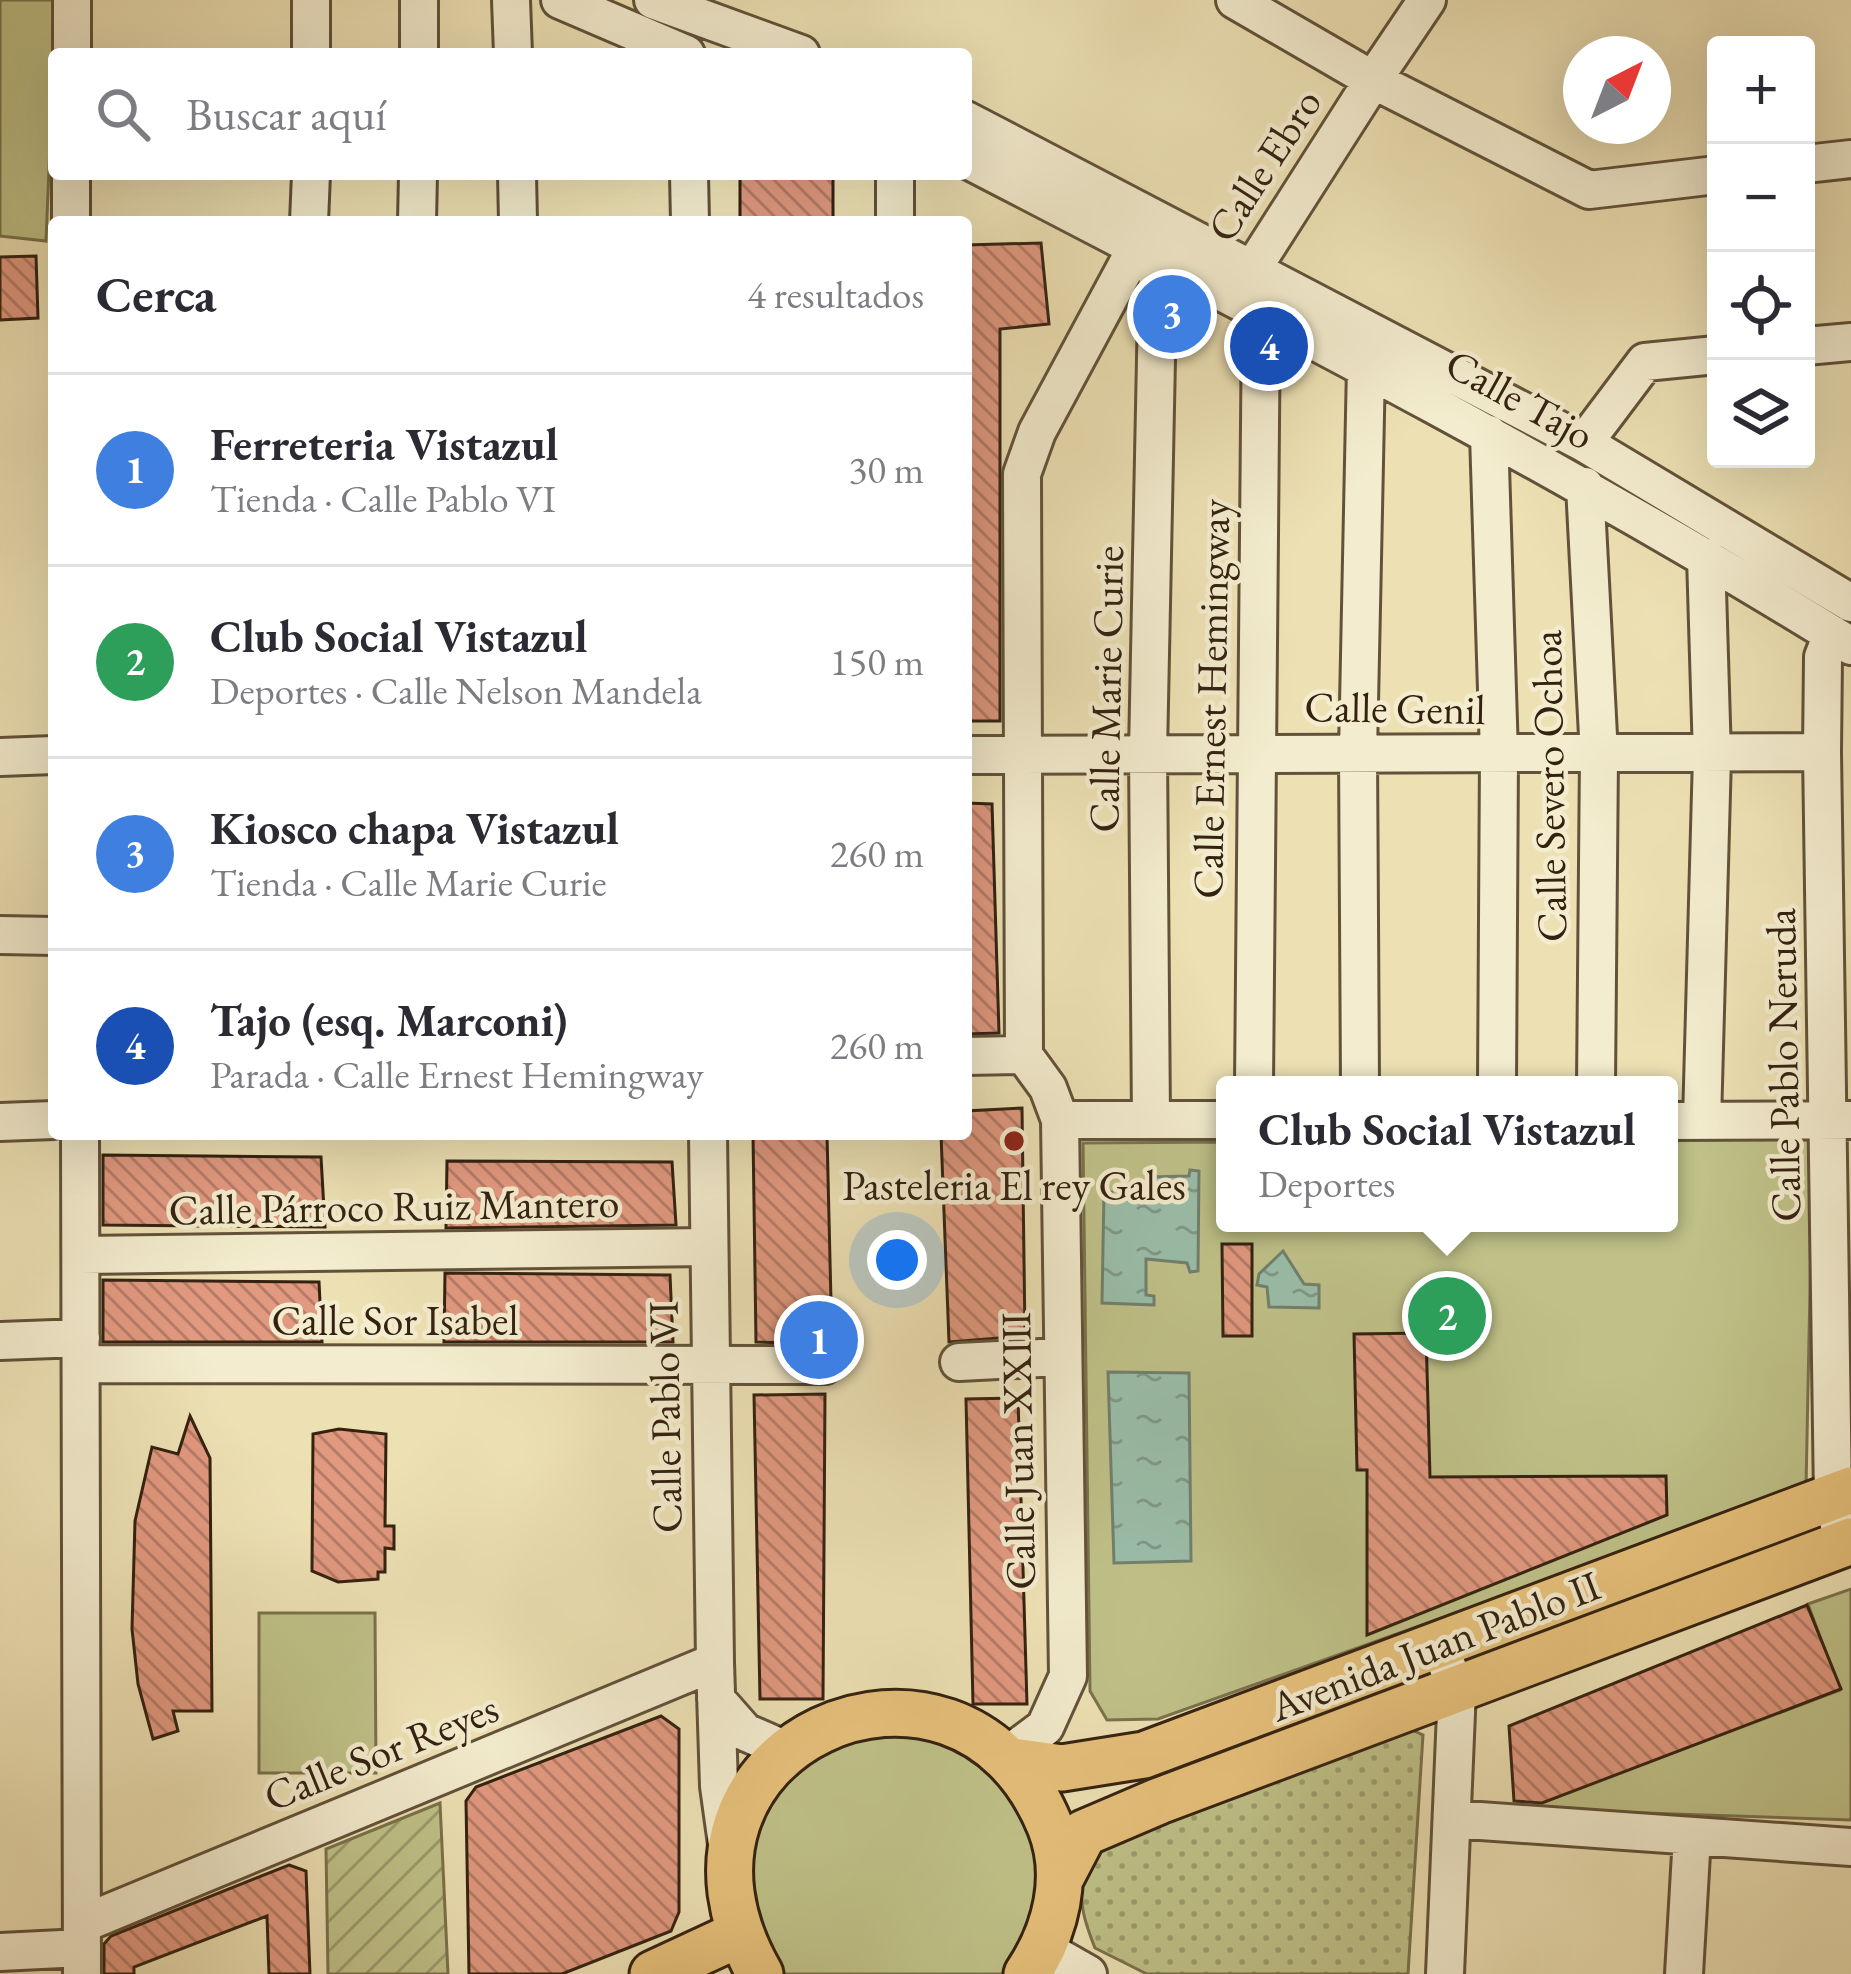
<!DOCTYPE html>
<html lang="es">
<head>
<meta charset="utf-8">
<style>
	body { margin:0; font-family:"EB Garamond",serif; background:#f2f2f3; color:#2b2b33 }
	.controls { position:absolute; right:36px; top:36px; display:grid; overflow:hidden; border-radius:12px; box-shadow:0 12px 48px #0002 }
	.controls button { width:108px; height:108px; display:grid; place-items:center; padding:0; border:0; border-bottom:3px solid #e1e1e2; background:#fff; color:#2b2b33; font:60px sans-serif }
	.compass { position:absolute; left:1563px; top:36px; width:108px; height:108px; border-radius:50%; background:#fff; box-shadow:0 12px 48px #0002; rotate:42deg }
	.you { position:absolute; left:897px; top:1260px; width:42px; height:42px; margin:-30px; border:9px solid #fff; border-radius:50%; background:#1a73e8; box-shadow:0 0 0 18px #1a73e833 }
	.badge { display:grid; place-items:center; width:78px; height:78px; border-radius:50%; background:#8f2418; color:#fff; font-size:39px; font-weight:700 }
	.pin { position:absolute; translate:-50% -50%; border:6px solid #fff; box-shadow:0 3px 12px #0006 }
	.popup { position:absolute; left:1216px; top:1076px; width:462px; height:156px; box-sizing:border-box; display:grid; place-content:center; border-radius:12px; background:#fff; filter:drop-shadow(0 3px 9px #0005); font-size:39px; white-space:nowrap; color:#7c7c81 }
	.popup b { font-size:45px; color:#2b2b33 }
	.popup::after { content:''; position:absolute; left:50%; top:100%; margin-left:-24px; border:24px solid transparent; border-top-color:#fff }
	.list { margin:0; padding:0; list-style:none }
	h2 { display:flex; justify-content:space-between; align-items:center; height:156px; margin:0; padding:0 48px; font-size:51px }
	h2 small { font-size:39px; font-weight:400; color:#7c7c81 }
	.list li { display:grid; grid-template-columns:78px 1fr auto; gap:36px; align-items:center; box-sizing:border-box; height:192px; padding:0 48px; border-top:3px solid #e1e1e2 }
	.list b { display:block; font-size:45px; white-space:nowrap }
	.list p { margin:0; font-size:39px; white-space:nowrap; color:#7c7c81 }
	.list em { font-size:39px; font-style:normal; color:#7c7c81 }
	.icon { flex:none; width:66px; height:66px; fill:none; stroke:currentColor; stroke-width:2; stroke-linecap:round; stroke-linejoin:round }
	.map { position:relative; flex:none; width:1851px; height:1974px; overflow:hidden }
	.search { position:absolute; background:#fff; box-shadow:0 12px 48px #0002; left:48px; top:48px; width:924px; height:132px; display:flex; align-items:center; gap:30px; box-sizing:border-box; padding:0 42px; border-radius:12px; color:#7c7c81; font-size:45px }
	.panel { position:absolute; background:#fff; box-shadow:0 12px 48px #0002; left:48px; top:216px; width:924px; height:924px; border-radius:12px }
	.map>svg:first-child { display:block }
	.grass { fill:url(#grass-dots); stroke:#7a724c; stroke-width:3 }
	.park { fill:#bfc188; stroke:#7a724c; stroke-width:3 }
	.garden { fill:url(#garden-furrows); stroke:#7a724c; stroke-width:3 }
	.water { fill:url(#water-ripples); stroke:#71806d; stroke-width:3 }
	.building { fill:url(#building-back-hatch); stroke:#342211; stroke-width:3 }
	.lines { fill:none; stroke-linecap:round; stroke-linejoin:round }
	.minor-casing { stroke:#62523a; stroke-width:42 }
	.major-casing { stroke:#342211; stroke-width:51 }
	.minor { stroke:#f3ecce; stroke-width:36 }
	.major { stroke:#e6c07a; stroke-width:45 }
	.poi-dot { fill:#8f2418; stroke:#f3ecce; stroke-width:4.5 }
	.labels { text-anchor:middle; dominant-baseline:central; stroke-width:9; stroke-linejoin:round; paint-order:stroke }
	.street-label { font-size:42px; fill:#342211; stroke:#f3ecce }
	.poi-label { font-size:42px; fill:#342211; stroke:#f3ecce }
</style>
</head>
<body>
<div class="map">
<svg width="1851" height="1974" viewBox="0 0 1851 1974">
	<defs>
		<pattern id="grass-dots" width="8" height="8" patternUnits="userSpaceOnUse" patternTransform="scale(3)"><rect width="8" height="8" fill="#bfc188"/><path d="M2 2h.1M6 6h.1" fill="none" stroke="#9c9c6e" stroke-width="1.8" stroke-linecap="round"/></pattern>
		<pattern id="garden-furrows" width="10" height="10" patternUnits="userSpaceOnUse" patternTransform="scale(3)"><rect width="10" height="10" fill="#bfc188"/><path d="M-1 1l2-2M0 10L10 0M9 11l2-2" fill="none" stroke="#9c9c6e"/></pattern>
		<pattern id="water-ripples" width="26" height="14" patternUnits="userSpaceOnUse" patternTransform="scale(3)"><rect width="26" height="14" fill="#9abeaa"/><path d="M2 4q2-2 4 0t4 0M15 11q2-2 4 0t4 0" fill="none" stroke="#7e9a89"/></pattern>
		<pattern id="building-back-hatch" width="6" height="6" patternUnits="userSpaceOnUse" patternTransform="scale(3)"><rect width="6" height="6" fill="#e19980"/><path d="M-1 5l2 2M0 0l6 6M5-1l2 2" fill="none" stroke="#b77c67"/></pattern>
	</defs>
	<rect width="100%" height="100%" fill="#ede1b4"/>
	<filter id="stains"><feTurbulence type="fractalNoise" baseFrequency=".00167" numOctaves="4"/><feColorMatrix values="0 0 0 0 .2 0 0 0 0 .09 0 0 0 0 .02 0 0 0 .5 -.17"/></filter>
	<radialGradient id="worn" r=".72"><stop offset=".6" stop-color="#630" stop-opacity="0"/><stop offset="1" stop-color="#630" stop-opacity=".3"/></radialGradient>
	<path class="grass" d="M1403,1726L1423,1735L1408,1974H1147L1095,1948C1078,1905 1074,1883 1103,1845Z"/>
	<path class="park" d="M0,0H56L46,241L0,236Z
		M1813,1139L1806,1488L1158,1719L1107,1720L1090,1691L1083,1143L1225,1142V1223H1669V1140Z
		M1851,1589V1820L1524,1809L1840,1690L1808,1604Z
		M259,1613H375L376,1773H259Z
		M827,1725L966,1729L1054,1836L1027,1974H760L737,1935L758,1780Z"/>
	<path class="garden" d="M440,1803L448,1974H328L326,1849Z"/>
	<path class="water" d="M1190,1170L1199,1171L1198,1271L1190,1272L1187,1263L1146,1259V1295L1154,1296V1305L1102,1303L1104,1191L1112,1192L1113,1200H1149V1177L1189,1176Z
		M1283,1251L1304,1284L1319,1285V1308L1269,1307L1267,1287L1257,1285L1259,1274Z
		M1108,1372L1189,1373L1191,1561L1114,1563Z"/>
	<path class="building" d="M740,174H833V222H740Z
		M1041,243L1049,324L1000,329V721H966V245Z
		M36,256L38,318L0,320V257Z
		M966,803L992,804L999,1033L966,1034Z
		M1022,1108L1025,1336L949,1342L941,1134H966V1111Z
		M753,1134H827L832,1344L756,1342Z
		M103,1155L321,1157L325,1227L103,1225Z
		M447,1161L672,1162L676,1225L446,1228Z
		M1222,1244H1252V1336H1223Z
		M445,1273L670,1275L673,1342H444Z
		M103,1280L319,1282L322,1342H103Z
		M1426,1333L1430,1477L1666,1476L1667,1515L1367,1635V1470H1357L1354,1334Z
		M825,1394L823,1699H760L754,1395Z
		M1018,1398L1027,1704H973L966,1399Z
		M190,1416L210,1458L212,1711H173L178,1731L153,1739L138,1684L132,1629L135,1521L152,1447L178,1454Z
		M339,1429L386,1434L385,1526H394V1549L385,1548V1572H378V1579L338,1582L312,1571L313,1434Z
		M1807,1605L1841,1689L1542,1803L1514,1801L1509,1726Z
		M661,1716L679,1729V1912L671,1931L562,1974H469L466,1801L476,1787Z
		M289,1865L306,1871L310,1974H269L267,1916L134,1967V1974H104V1944L111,1936Z"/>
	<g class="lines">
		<defs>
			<path id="minor" d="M511,0L513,54
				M560,0L686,54
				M653,0L801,54
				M1235,0L1373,80L1427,0
				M72,54V0
				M311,54V0
				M419,54V0
				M966,120L1584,443L1851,603
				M966,159C1265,314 1565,468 1851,646
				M1806,164L1851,159
				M517,174L518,222
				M689,174L690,222
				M895,174V222
				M71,222V174
				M309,222L311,174
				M417,222L418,174
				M1239,290L1373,80L1589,190L1716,175
				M1806,346L1851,342
				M1489,434L1499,754L1497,1085
				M1584,443L1645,362L1716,355
				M1585,486L1599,755L1596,1085
				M1832,634L1823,657L1822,752L1833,1497L1843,1544
				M966,755L1822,752
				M0,757L54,755
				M0,935L54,936
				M1024,1055L1022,474L1037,432L1136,248
				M966,1056L1024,1055L1048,1088L1060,1120L1068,1676L1045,1727L1006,1756
				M1254,1085L1261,314
				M1360,1085L1358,752L1366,366
				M1060,1120H1225
				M1151,1120L1148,752L1158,260
				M1669,1121L1851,1120
				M1702,1121L1712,756L1706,557
				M0,1122L54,1120
				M80,1134L82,1974
				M708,1134L715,1662L719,1786L728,1851
				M81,1255L708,1247
				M0,1341L81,1338
				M959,1362L1060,1357
				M81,1364L825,1365
				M716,1699L745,1732L786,1750
				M1452,1819L1851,1847
				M82,1924L715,1662
				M1044,1949L1088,1974
				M0,1952L82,1948
				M1445,1974L1457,1689L1448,1668
				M1684,1974L1692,1836"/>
			<path id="major" d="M1012,1761L1062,1768L1144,1755L1851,1490
				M1060,1879L1084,1833L1159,1801L1851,1541
				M653,1974L737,1935
				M760,1974C629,1747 958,1600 1050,1826C1070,1876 1056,1931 1027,1974"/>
		</defs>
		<use href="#minor" class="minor-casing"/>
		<use href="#major" class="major-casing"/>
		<use href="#minor" class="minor"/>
		<use href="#major" class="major"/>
	</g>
	<circle class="poi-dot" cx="1014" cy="1141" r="12"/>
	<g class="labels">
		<g class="street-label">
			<text transform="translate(1264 165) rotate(-57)">Calle Ebro</text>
			<text transform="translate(1520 399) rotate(29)">Calle Tajo</text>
			<text transform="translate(1106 689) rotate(-89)">Calle Marie Curie</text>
			<text transform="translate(1211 699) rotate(-89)">Calle Ernest Hemingway</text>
			<text transform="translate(1395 708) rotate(1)">Calle Genil</text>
			<text transform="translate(1549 786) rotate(-91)">Calle Severo Ochoa</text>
			<text transform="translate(1783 1065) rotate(-91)">Calle Pablo Neruda</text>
			<text transform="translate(394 1206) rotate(-1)">Calle Párroco Ruiz Mantero</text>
			<text x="395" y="1320">Calle Sor Isabel</text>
			<text transform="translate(665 1417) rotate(-91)">Calle Pablo VI</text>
			<text transform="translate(1018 1451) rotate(-91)">Calle Juan XXIII</text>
			<text transform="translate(1435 1646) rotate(-21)">Avenida Juan Pablo II</text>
			<text transform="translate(381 1752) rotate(-22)">Calle Sor Reyes</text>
		</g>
		<g class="poi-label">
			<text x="1014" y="1185">Pasteleria El rey Gales</text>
		</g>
	</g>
	<rect width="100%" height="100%" filter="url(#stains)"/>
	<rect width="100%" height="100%" fill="url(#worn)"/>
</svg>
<div class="controls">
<button>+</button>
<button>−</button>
<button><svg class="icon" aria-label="locate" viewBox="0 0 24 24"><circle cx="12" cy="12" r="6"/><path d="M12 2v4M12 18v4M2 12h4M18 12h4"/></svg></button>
<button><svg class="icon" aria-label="layers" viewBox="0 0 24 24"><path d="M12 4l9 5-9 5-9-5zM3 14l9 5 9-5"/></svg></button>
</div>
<svg class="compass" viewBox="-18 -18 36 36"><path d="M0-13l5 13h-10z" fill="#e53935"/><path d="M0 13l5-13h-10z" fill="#7c7c81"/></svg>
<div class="you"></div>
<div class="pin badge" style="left:819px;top:1340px;background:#3f7fe0">1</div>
<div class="pin badge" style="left:1447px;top:1316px;background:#2e9e5b">2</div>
<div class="popup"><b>Club Social Vistazul</b>Deportes</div>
<div class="pin badge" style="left:1172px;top:314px;background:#3f7fe0">3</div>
<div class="pin badge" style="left:1269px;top:346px;background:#1a4fb4">4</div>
<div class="search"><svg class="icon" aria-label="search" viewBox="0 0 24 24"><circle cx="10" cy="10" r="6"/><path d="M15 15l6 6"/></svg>Buscar aquí</div>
<section class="panel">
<h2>Cerca<small>4 resultados</small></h2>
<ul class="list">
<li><span class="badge" style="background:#3f7fe0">1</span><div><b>Ferreteria Vistazul</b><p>Tienda · Calle Pablo VI</p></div><em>30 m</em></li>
<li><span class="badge" style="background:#2e9e5b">2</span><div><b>Club Social Vistazul</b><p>Deportes · Calle Nelson Mandela</p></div><em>150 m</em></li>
<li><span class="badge" style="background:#3f7fe0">3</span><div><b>Kiosco chapa Vistazul</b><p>Tienda · Calle Marie Curie</p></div><em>260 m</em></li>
<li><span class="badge" style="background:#1a4fb4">4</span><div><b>Tajo (esq. Marconi)</b><p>Parada · Calle Ernest Hemingway</p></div><em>260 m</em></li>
</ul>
</section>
</div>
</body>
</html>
